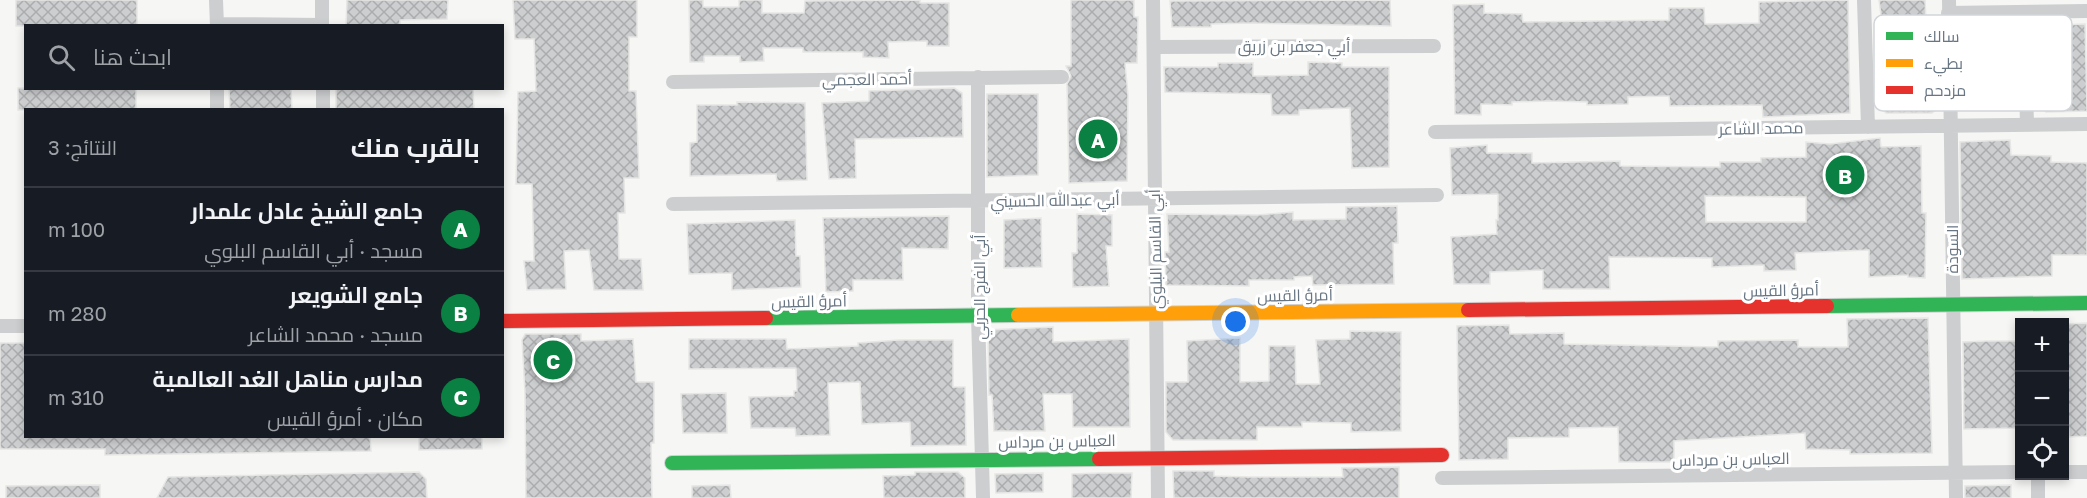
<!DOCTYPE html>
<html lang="ar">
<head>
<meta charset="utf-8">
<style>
	body { margin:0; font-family:"Golos Text",Cairo,sans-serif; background:#20242c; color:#f1f3f6; direction:rtl }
	.controls { position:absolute; right:18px; bottom:18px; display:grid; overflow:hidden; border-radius:0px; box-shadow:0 3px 9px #0003 }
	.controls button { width:54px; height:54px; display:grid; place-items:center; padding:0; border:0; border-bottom:2px solid #363941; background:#171b24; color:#f1f3f6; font:30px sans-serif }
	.you { position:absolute; left:1236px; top:322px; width:21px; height:21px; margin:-15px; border:4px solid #fff; border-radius:50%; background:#1a73e8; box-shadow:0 0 0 9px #1a73e833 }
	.badge { display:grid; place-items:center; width:39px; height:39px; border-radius:50%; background:#0b8043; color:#fff; font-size:20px; font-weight:700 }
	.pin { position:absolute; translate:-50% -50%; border:3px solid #fff; box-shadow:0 2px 6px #0006 }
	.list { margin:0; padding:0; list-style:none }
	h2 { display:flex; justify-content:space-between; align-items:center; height:78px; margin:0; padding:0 24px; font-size:26px }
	h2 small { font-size:20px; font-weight:400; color:#9ea1a6 }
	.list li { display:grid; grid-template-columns:39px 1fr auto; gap:18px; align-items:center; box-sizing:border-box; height:84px; padding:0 24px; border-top:2px solid #363941 }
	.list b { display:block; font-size:22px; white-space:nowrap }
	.list p { margin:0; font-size:20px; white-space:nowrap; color:#9ea1a6 }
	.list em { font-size:20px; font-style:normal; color:#9ea1a6 }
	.icon { flex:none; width:33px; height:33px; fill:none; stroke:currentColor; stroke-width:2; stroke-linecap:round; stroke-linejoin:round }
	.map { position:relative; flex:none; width:2087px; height:498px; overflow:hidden; direction:ltr }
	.search { position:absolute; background:#171b24; box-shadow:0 3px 9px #0003; left:24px; top:24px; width:480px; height:66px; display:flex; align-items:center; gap:15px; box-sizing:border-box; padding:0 21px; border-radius:0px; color:#9ea1a6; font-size:22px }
	.panel { position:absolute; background:#171b24; box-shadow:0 3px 9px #0003; left:24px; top:108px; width:480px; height:330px; border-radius:0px; direction:rtl }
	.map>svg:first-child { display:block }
	.building { fill:url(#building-cross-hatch); stroke:#e6e6e4; stroke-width:1.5; fill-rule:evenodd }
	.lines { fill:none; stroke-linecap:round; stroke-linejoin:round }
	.fast-casing { stroke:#d2d3d3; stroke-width:16 }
	.slow-casing { stroke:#d2d3d3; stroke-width:16 }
	.jam-casing { stroke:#d2d3d3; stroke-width:16 }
	.street { stroke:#cccecf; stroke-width:14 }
	.fast { stroke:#30b455; stroke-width:14 }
	.slow { stroke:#ff9f0a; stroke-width:14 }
	.jam { stroke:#e5322d; stroke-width:14 }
	.labels { text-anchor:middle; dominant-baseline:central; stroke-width:6; stroke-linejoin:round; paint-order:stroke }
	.street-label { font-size:16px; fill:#687683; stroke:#fff }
	.key { fill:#fff; stroke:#d2d6da; stroke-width:1.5 }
	.key-label { font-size:16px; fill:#687683 }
</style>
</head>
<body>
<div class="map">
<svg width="2087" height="498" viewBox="0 0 2087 498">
	<defs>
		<pattern id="building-cross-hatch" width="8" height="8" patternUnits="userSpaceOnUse" patternTransform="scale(1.5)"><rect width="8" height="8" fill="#cdcecf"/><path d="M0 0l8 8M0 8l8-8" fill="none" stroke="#aaacad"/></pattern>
	</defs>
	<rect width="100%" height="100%" fill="#f6f6f5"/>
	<path class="building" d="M16,0H137V26H16Z
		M347,0H448L447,19L400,20V26H346Z
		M513,0H637V37H629V91H636L639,178H624L625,213H618L619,259H641L643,290H594L589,250L564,251L566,289L527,290L524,261H534L532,184H516L518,92L536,91L534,39H515Z
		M689,0H703V7H739V0H762V13H804L805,1L920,0V3H949V46H927V41L888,42L889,58L863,57V52H803V48H763L764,61L740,62V56H704V62H690Z
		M1071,0H1134V17H1138L1137,63H1125L1128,95L1127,181L1069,183L1067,84L1071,76L1066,66H1071Z
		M1390,0L1391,26L1251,23L1211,24V27H1172L1170,1Z
		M1848,0L1850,113L1763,117L1762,105L1670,106L1669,96L1628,97V104L1587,105V102L1548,101L1512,102V105L1481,104V115L1455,114L1453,5L1484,4V13L1522,14L1523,22L1669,20V8H1704L1705,24L1759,23V2Z
		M1879,0H1925L1926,21H1939L1941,106L1932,113H1886L1877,104L1875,23H1882Z
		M2085,24L2087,111L2046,112L2036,105L2034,26Z
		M1308,62L1342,63V67H1389V167L1352,168L1350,108L1299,110V115H1272L1271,94L1165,92L1164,67H1218V63H1253V76L1308,75Z
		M18,88H136V110H18Z
		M229,88H291L292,110H230Z
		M336,88H473L474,110H336Z
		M954,88L962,93L963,137L855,139L856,178L829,179L822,103L869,101V91Z
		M987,94H1038V175L987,177Z
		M737,102L805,103L807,180L777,181L776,174L690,176V143L697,142V105H737Z
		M1880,138L1881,147L1921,146L1922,213H1926L1925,278L1908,277V275L1869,277V250L1795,253L1796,270L1764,271V265L1712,267V258L1609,257L1610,289H1543V270L1490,272V284H1454L1451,237L1497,234L1496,220H1498V194L1452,195L1450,148L1487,145V153H1532V163L1620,161V166L1720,167V162H1761V158L1806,157V142L1830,144ZM1705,196L1806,197V222H1706Z
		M2010,140L2011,155L2051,156V162L2087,163V255H2052V276L1962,279L1960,142Z
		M1397,206L1398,243H1393L1394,284L1313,285L1312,276L1294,277V280H1249V286L1166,285L1165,252H1169L1167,214L1258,215L1293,212V220L1346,219V207Z
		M1077,214L1112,215V246H1106L1109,286L1073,287L1072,253H1077Z
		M949,216L948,249L902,248L903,280H853V291L826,292L823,218Z
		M1041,218L1042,267L1004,268V220Z
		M795,220L796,256H800L801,287L732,290V273L689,274L687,224Z
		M1928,318L1932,453L1850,454V450L1806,449L1805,433L1674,441V462H1619L1618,427L1569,428V437L1508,438V459L1459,460L1457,326L1509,325L1510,334L1564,333V344L1718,347V341L1798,340V347H1848L1847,319Z
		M2087,323V436L2069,437L2064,324Z
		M1053,327V342L1129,339L1130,427H1073L1072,394H1043L1045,431H994L992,395H989L988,330Z
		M1350,331L1401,332V431L1351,432V423L1302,422V427H1257V440H1173L1166,432V382H1188L1187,341L1240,338V382L1269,381V346H1295L1296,384H1320L1316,340L1350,339Z
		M525,334H581V341L633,339L636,382H654V443H651L652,498H526L525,392L522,340Z
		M689,339H786L787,349L858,346V343L899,340H953V387H965L966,445L911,446L910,422L862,424L860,382L828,383L830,435L796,436L795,428H751L749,397L794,396V391H797L796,368L689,369Z
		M1986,341H2019V428L1964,429L1963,342Z
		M0,343H26V436H370L371,451L105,455V449H0Z
		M726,393L727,433H683L681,394Z
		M419,436H482V449L419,450Z
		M1399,467V498H1174L1173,471H1214V476L1249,477H1343L1342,468Z
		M419,472L426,479L427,498H157L168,477Z
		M915,472H958L965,478V498H884L883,476L915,475Z
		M1043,473V492L996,493L995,474Z
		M1100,473H1132L1131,498H1072V474Z
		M100,485V498H6V486Z
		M730,485L731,498H692V486Z
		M2011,485V498H1965V486Z"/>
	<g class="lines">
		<defs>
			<path id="fast" d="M1827,306L2087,303
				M766,318L1018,315
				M672,463L1099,459"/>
			<path id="slow" d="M1018,315L1468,310"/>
			<path id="jam" d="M1468,310L1827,306
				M502,321L766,318
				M1099,459L1442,455"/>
		</defs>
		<use href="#fast" class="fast-casing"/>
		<use href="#slow" class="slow-casing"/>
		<use href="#jam" class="jam-casing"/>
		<path class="street" d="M216,0L217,26
			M322,0V26
			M1153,0L1158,498
			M1864,0L1868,127
			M1949,0L1956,498
			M2024,12L2027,124
			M1948,13L2087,11
			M217,24L322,25
			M1154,47L1434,46
			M978,77V315L983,498
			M673,82L1062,77
			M217,88V110
			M323,88V110
			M1435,132L2087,124
			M673,204L1437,195
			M0,326H26
			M2064,472H2087
			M2038,476V498
			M1442,478L2020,472"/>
		<use href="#fast" class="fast"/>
		<use href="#slow" class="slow"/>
		<use href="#jam" class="jam"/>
	</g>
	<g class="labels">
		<g class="street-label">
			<text x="1294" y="46">أبي جعفر بن زريق</text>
			<text transform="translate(867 79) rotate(-1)">أحمد العجمي</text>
			<text transform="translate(1761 128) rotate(-1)">محمد الشاعر</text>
			<text transform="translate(1055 200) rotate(-1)">أبي عبدالله الحسيني</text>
			<text transform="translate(1155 249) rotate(-91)">أبي القاسم البلوي</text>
			<text transform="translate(1952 249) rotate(-90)">السودة</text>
			<text transform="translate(979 287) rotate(-90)">أبي الفرج الحربي</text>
			<text transform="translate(1781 290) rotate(-1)">أمرؤ القيس</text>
			<text transform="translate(1295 295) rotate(-1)">أمرؤ القيس</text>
			<text transform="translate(809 301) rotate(-1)">أمرؤ القيس</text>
			<text transform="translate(1057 441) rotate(-1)">العباس بن مرداس</text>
			<text transform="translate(1731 459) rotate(-1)">العباس بن مرداس</text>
		</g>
	</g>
	<rect x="1874" y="15" width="198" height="96" rx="9" class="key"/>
	<rect x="1886" y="32" width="27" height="8" fill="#30b455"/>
	<rect x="1886" y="59" width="27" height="8" fill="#ff9f0a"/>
	<rect x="1886" y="86" width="27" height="8" fill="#e5322d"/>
	<g class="key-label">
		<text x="1924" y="42">سالك</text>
		<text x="1924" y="69">بطيء</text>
		<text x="1924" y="96">مزدحم</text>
	</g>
</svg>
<div class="controls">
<button>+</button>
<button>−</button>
<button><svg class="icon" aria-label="locate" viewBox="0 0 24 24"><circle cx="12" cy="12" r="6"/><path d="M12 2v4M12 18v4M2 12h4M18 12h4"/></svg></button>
</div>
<div class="you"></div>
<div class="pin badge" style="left:1098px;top:139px">A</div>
<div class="pin badge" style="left:1845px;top:175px">B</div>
<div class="pin badge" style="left:553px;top:360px">C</div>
<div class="search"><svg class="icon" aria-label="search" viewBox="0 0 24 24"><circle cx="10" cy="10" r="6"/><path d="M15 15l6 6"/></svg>ابحث هنا</div>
<section class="panel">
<h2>بالقرب منك<small>النتائج: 3</small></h2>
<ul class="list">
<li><span class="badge">A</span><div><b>جامع الشيخ عادل علمدار</b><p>مسجد · أبي القاسم البلوي</p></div><em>100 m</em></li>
<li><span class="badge">B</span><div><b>جامع الشويعر</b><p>مسجد · محمد الشاعر</p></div><em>280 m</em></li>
<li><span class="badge">C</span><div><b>مدارس مناهل الغد العالمية</b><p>مكان · أمرؤ القيس</p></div><em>310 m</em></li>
</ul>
</section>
</div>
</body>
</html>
